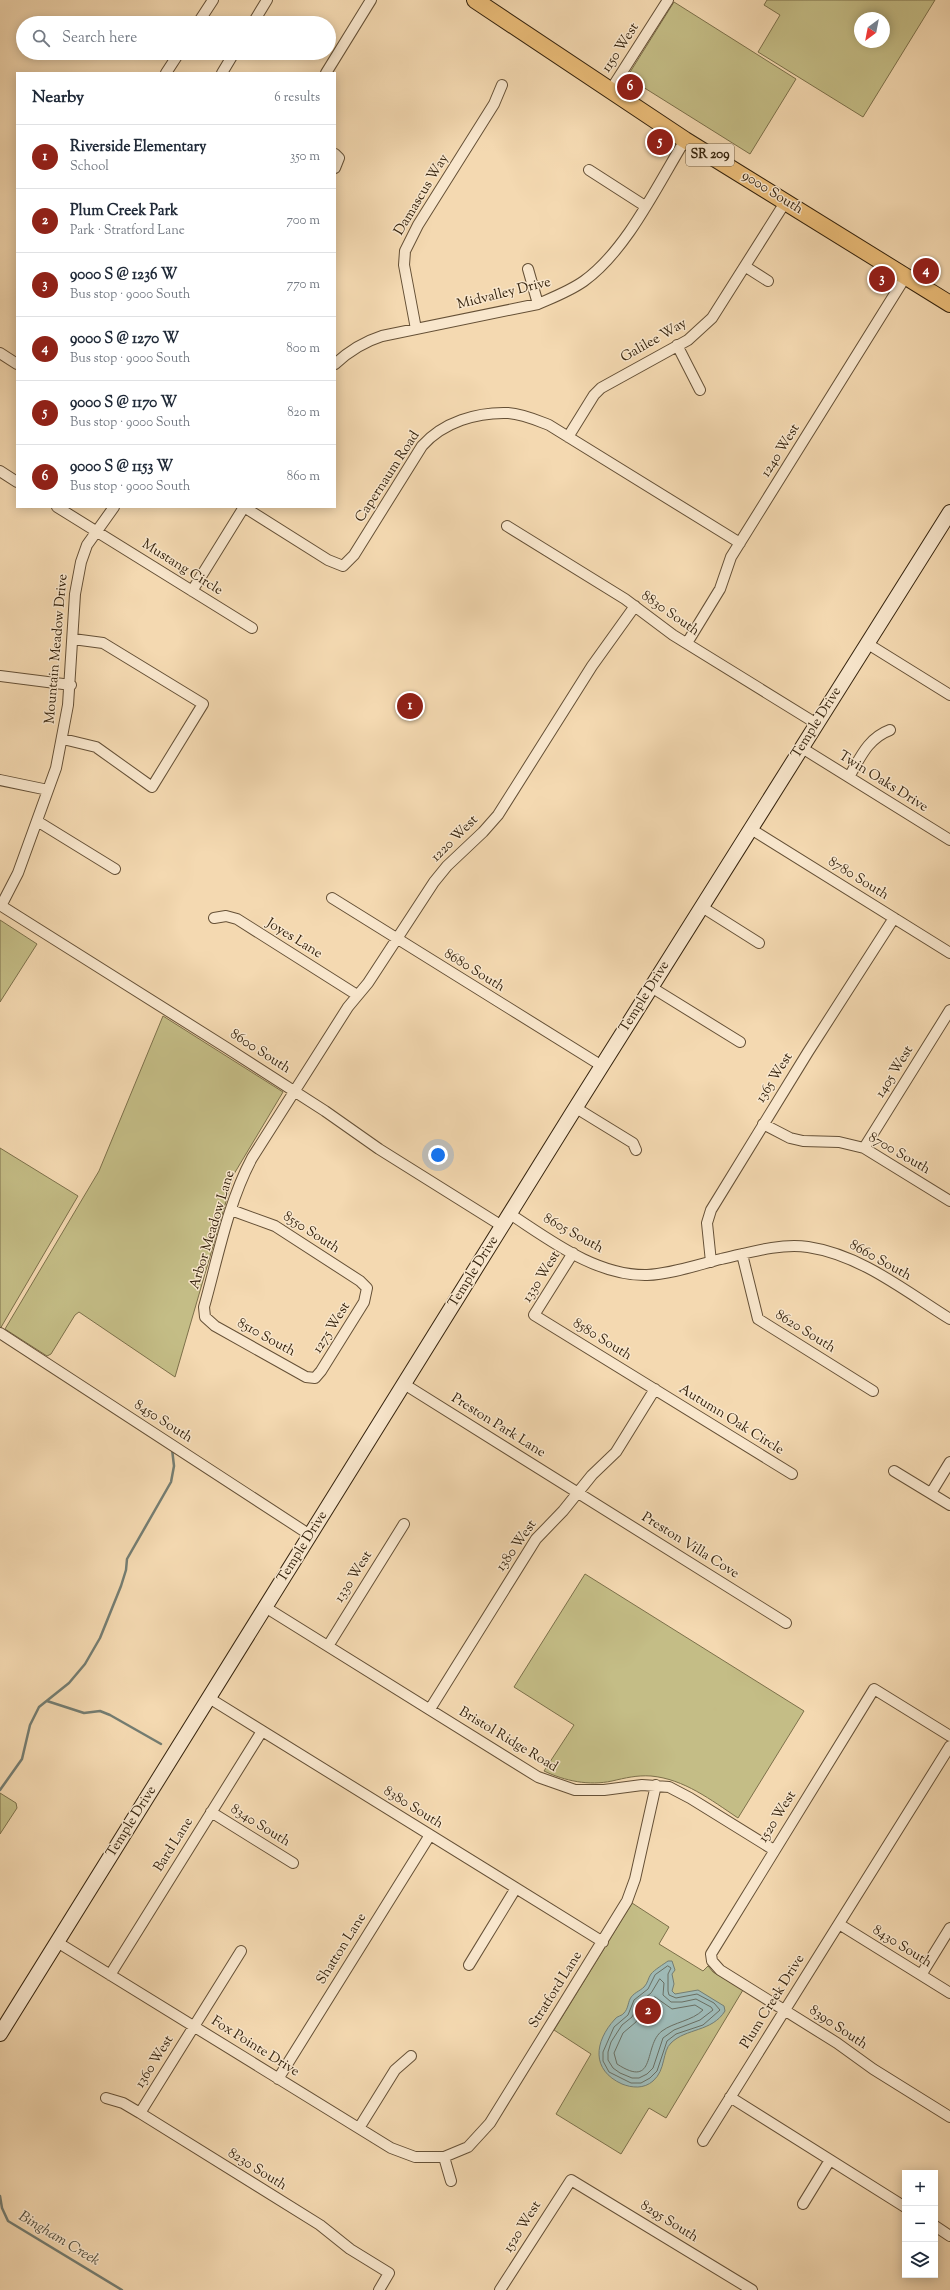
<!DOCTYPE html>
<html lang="en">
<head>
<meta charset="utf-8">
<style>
	body { margin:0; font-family:"Sorts Mill Goudy",serif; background:#f6f6f7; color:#1f2937 }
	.controls { position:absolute; right:12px; bottom:12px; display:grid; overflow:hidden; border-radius:0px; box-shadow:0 2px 10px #0003 }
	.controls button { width:36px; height:36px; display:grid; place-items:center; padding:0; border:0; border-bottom:1px solid #e0e1e3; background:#fff; color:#1f2937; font:20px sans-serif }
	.compass { position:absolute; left:854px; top:12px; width:36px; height:36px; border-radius:50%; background:#fff; box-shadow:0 2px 10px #0003; rotate:212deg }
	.you { position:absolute; left:438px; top:1155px; width:14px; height:14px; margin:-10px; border:3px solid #fff; border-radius:50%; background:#1a73e8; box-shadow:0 0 0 6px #1a73e833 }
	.badge { display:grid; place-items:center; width:26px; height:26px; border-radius:50%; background:#8f2418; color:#fff; font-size:13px; font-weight:700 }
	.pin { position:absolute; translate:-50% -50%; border:2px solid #fff; box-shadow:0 1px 4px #0006 }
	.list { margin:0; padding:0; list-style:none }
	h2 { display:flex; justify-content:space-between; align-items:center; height:52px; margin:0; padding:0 16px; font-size:17px }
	h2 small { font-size:13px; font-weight:400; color:#747a83 }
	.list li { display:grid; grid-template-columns:26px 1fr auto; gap:12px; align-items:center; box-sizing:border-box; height:64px; padding:0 16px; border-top:1px solid #e0e1e3 }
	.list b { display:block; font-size:15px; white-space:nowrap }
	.list p { margin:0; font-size:13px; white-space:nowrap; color:#747a83 }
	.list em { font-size:13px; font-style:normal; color:#747a83 }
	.icon { flex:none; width:22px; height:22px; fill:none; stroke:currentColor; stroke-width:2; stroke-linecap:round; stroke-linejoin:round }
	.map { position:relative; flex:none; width:950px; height:2290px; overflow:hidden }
	.search { position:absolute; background:#fff; box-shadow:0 2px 10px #0003; left:16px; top:16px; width:320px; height:44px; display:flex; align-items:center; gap:10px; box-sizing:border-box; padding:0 14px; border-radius:22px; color:#747a83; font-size:15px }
	.panel { position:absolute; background:#fff; box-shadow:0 2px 10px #0003; left:16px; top:72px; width:320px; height:436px; border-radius:0px }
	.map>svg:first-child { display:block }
	.green { fill:#c4bd86; stroke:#7c704a; fill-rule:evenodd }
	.water { fill:#9eb9b5; stroke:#747d72 }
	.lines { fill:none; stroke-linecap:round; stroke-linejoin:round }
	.shore { stroke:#6a6e61; stroke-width:1 }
	.stream { stroke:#747d72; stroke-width:2.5 }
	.street-casing { stroke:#655036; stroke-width:12 }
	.secondary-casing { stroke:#35230d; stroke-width:16 }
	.primary-casing { stroke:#35230d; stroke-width:18 }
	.street { stroke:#f8e6cc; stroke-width:10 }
	.secondary { stroke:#f8e6cc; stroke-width:14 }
	.primary { stroke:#eabc78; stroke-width:16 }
	.labels { text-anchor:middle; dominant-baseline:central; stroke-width:3; stroke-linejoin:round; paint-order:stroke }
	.shield { fill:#f8e6cc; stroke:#705e46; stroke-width:1 }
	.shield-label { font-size:13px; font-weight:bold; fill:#35230d }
	.street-label { font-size:14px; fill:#35230d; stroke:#f8e6cc }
	.water-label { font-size:15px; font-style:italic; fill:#54503f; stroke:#f8e6cc }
</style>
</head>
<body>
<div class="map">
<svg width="950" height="2290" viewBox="0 0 950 2290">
	<rect width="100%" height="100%" fill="#f4d9b1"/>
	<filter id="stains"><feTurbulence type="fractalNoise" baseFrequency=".005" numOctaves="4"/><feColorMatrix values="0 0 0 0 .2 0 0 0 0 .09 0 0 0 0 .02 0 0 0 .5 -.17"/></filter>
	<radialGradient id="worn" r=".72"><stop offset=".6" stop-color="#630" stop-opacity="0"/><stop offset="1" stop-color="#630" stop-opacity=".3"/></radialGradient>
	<path class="green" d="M767,0H935L863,117L758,52L780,15L764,5ZM860,18H884V42H860Z
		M674,2L796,79L750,154L627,77Z
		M0,920L37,944L0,1002Z
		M163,1016L283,1092L234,1174L175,1377L79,1312L75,1315L51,1354L47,1356L5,1329L99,1171Z
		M0,1148L78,1196L0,1329Z
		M585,1574L804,1711L738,1818C711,1800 684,1779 651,1776C637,1775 625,1778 612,1781C589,1786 565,1781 544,1771L574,1725L514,1687Z
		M0,1793L16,1803L17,1808L0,1834Z
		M632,1903L669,1927L659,1944L703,1971L708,1966L713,1972L743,1990L666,2118L649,2108L621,2154L556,2114L591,2054L554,2030Z"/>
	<path class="water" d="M668,1961H672L675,1970L672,1974L674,1984L672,1991L675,1994L698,1990L724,2006L725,2011C712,2032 686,2028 671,2043C662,2051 666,2070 653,2081C644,2089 632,2088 622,2084C591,2070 594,2042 615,2019C617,2016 622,2016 624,2013C628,2009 628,2003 630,1999C633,1993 640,1991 644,1987C648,1983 648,1978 651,1974C654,1970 664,1964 668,1961Z"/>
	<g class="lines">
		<path class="shore" d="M668,1966L671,1968L668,1974V1991L669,1995L676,1998L697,1994L714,2003L720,2010L703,2025L676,2034L667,2041L657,2071L650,2078L641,2083H631L609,2072L603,2061V2052L614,2027L628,2015L634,2000L648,1989L655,1975Z
			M660,1979L664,1983L663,1995L671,2002H682L696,1999L711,2007L713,2010L700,2020L674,2030L663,2038L653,2068L647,2074L639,2078H632L620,2073L613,2068L608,2060V2052L611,2042L622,2025L632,2017L639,2003L651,1993Z
			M655,1997L672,2009L695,2005L703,2010C692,2021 674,2022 662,2031C643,2045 657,2090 617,2064L614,2053L623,2033L636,2022L644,2006Z"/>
		<path class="stream" d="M47,1701L84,1713L100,1711L110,1715L161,1744
			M0,1790L22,1759L30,1725L39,1707L69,1683L85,1664L100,1638L121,1586L126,1570L127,1559L171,1482L174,1466L172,1449
			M0,2196L2,2208L8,2221L122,2290"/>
		<defs>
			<path id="street" d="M198,23L213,0
				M253,23L267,0
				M166,73L179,53
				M222,73L234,53
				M326,73L371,0
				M610,91L668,0
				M335,154L339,158L335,168
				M589,170L645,206
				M746,267L768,281
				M528,269L538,304
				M416,329L404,265L405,251L418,225L494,104L502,85
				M677,345L700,390
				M0,353L17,364
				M335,364C349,351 363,342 382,336L538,304C554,297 570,291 584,281C627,250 658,184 685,140
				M568,437L594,395L601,388L688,340L712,318L786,201
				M0,471L17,482
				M57,507L252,628
				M244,507L328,560L343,566L354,555L422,446C443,422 477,412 508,413C523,414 536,420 549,425L740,543
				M507,526L625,599L673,635L817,724
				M192,591L244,507
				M687,643L720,589L731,557L906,276
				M868,644L950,695
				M0,676L71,685
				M63,739L96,747L152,787L203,704L103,643L73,639
				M802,748L950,840
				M849,777C860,758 868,738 890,730
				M0,780L48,790
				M37,821L115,869
				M751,829L950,953
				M332,898L602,1066
				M0,905L227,1048L325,1111L379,1149L502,1226
				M1,906L18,873L56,768L68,705L75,594L81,562L87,545L114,507
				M702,907L759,943
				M214,918L226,916L237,919L357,995
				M651,987L740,1042
				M576,1108L633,1143L636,1150
				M763,1124L790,1138L803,1141L839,1142L864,1148L950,1201
				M864,1148L950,1010
				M231,1210L275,1226L360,1281L367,1288L364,1302L321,1371L315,1378L306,1377L215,1326L205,1317L204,1307C218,1257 228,1203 252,1158L348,1007L368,983L434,882L447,866L483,832L498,815L592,666L635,606
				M510,1214C550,1240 596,1276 647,1275C671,1274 697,1265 721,1259C748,1253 779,1243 808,1247C861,1255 905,1291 950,1319
				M573,1253L534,1315L792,1474
				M742,1254L758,1319L873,1391
				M711,1262L707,1223L711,1210L808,1052L894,918
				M0,1333L310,1535
				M404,1384L786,1623
				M894,1471L950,1505
				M931,1493L950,1462
				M265,1607L538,1777L575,1790H604L642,1785L669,1787L690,1798L774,1850
				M328,1646L404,1524
				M209,1698L603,1942
				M430,1709L536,1539L563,1511L592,1475L616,1452L655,1389
				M950,1736L874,1689L711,1954L712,1961L720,1970L837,2043L873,2069L950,2117
				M211,1812L293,1863
				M839,1924L950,1993
				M57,1942L391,2148L415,2157H444
				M469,1965L516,1888
				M110,1975L262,1731
				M921,1975L950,1928
				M278,2079L430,1835
				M730,2097L905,2207
				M106,2098L123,2103L140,2113L320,2225L350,2249L389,2273L379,2290
				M140,2113L241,1951
				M359,2128L395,2070L411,2056
				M703,2141L950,1746
				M451,2181L444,2157L468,2147L490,2123L627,1901L635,1879L656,1785
				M803,2204L830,2160
				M935,2226L950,2236
				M500,2290L571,2180L752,2290"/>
			<path id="secondary" d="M0,2034L571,1115L950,512"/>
			<path id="primary" d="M475,0L685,140L950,304"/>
		</defs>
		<use href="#street" class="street-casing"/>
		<use href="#secondary" class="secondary-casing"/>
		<use href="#primary" class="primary-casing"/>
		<use href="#street" class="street"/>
		<use href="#secondary" class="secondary"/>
		<use href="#primary" class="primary"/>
	</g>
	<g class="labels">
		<rect class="shield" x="686" y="144" width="48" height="22" rx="3"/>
		<g class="shield-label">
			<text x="710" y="155">SR 209</text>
		</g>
		<g class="street-label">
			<text transform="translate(621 48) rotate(-57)">1150 West</text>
			<text transform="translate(772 193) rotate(32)">9000 South</text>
			<text transform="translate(422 195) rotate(-59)">Damascus Way</text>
			<text transform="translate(504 294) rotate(-14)">Midvalley Drive</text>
			<text transform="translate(654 341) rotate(-30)">Galilee Way</text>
			<text transform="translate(781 451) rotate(-58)">1240 West</text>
			<text transform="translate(388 477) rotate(-57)">Capernaum Road</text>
			<text transform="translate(182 568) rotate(32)">Mustang Circle</text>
			<text transform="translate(670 614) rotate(35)">8830 South</text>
			<text transform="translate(57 649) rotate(-85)">Mountain Meadow Drive</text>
			<text transform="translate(817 723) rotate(-58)">Temple Drive</text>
			<text transform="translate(883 782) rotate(32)">Twin Oaks Drive</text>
			<text transform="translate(455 839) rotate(-45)">1220 West</text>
			<text transform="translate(858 879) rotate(32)">8780 South</text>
			<text transform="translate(294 939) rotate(32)">Joyes Lane</text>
			<text transform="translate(474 971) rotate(32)">8680 South</text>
			<text transform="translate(645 997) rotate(-58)">Temple Drive</text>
			<text transform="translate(260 1052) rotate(33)">8600 South</text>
			<text transform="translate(895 1072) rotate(-58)">1405 West</text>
			<text transform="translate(775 1078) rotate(-58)">1365 West</text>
			<text transform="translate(899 1154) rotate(30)">8700 South</text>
			<text transform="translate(213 1230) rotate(-73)">Arbor Meadow Lane</text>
			<text transform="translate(311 1233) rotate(33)">8550 South</text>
			<text transform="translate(573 1234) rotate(29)">8605 South</text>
			<text transform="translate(880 1261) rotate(29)">8660 South</text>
			<text transform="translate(474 1272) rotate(-58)">Temple Drive</text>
			<text transform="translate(542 1277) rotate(-58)">1330 West</text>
			<text transform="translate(332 1328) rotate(-58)">1275 West</text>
			<text transform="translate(805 1332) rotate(32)">8620 South</text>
			<text transform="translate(266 1338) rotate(29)">8510 South</text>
			<text transform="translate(602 1340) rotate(32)">8580 South</text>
			<text transform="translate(731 1420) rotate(32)">Autumn Oak Circle</text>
			<text transform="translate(163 1422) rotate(33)">8450 South</text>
			<text transform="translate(498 1426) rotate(32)">Preston Park Lane</text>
			<text transform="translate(517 1546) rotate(-55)">1380 West</text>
			<text transform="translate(690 1546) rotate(32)">Preston Villa Cove</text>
			<text transform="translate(303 1547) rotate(-58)">Temple Drive</text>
			<text transform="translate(354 1577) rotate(-58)">1330 West</text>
			<text transform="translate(508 1740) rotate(31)">Bristol Ridge Road</text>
			<text transform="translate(413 1808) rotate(32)">8380 South</text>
			<text transform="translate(778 1817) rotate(-58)">1520 West</text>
			<text transform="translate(132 1822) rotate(-58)">Temple Drive</text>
			<text transform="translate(260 1826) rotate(32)">8340 South</text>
			<text transform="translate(174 1845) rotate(-58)">Bard Lane</text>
			<text transform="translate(902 1947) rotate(32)">8430 South</text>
			<text transform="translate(342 1949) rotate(-58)">Shatton Lane</text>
			<text transform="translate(556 1990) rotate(-58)">Stratford Lane</text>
			<text transform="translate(773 2002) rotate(-58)">Plum Creek Drive</text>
			<text transform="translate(838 2028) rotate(34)">8390 South</text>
			<text transform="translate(255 2047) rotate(32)">Fox Pointe Drive</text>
			<text transform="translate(155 2062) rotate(-58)">1360 West</text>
			<text transform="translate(257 2170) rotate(32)">8230 South</text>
			<text transform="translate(669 2222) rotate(32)">8295 South</text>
			<text transform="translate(523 2227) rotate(-58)">1520 West</text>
		</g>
		<g class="water-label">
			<text transform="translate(59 2239) rotate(31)">Bingham Creek</text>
		</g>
	</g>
	<rect width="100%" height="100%" filter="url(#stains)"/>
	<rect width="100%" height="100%" fill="url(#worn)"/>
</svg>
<div class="controls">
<button>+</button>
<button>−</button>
<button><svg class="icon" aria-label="layers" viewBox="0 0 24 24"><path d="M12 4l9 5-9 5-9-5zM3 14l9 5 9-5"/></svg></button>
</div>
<svg class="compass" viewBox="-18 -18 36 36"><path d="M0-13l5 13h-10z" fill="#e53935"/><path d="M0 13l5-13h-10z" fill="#747a83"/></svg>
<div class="you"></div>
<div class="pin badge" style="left:410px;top:706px">1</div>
<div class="pin badge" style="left:648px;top:2011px">2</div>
<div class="pin badge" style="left:882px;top:279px">3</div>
<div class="pin badge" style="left:926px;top:271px">4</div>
<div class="pin badge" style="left:660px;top:142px">5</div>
<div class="pin badge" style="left:630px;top:87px">6</div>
<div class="search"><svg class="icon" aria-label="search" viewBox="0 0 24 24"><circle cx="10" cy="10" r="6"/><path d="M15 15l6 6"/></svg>Search here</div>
<section class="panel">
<h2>Nearby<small>6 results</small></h2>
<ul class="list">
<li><span class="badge">1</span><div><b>Riverside Elementary</b><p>School</p></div><em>350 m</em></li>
<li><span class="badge">2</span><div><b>Plum Creek Park</b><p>Park · Stratford Lane</p></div><em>700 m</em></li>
<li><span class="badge">3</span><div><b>9000 S @ 1236 W</b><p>Bus stop · 9000 South</p></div><em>770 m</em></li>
<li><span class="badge">4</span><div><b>9000 S @ 1270 W</b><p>Bus stop · 9000 South</p></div><em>800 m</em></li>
<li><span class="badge">5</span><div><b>9000 S @ 1170 W</b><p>Bus stop · 9000 South</p></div><em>820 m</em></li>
<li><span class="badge">6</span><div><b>9000 S @ 1153 W</b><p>Bus stop · 9000 South</p></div><em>860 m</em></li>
</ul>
</section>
</div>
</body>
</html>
